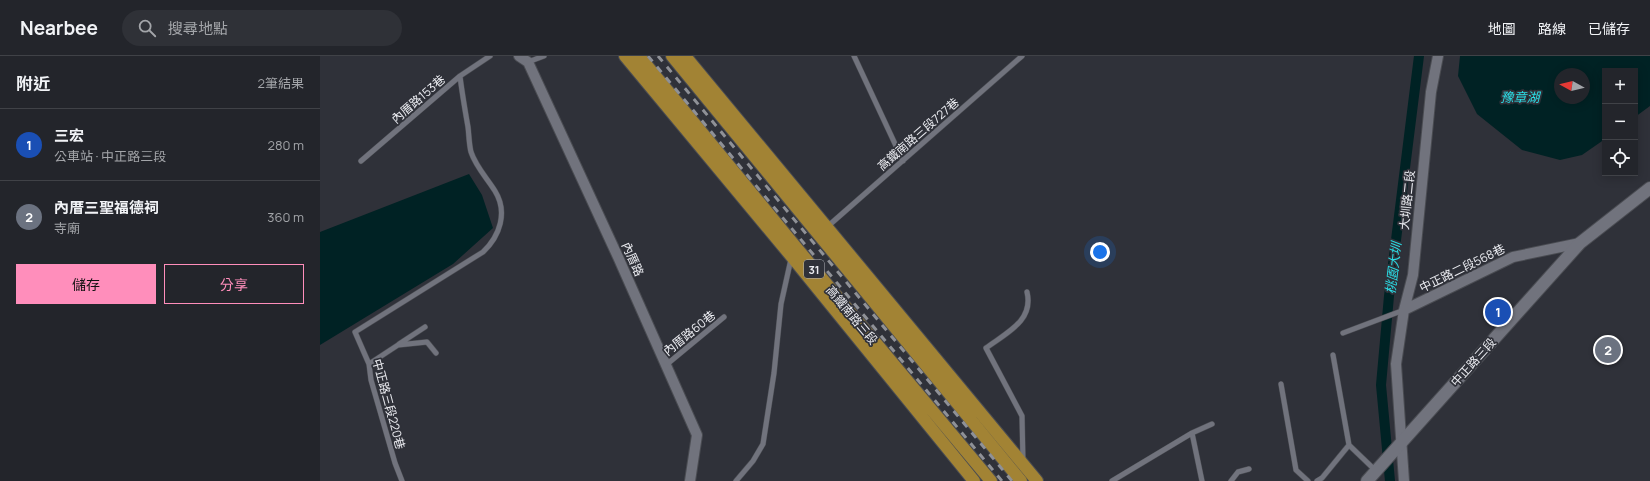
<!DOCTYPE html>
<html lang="zh-TW">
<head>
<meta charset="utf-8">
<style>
	body { margin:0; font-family:Manrope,"Noto Sans TC",sans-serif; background:#2f3137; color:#f1f3f6 }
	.controls { position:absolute; right:12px; top:12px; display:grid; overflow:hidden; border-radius:0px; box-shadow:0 2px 10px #0003 }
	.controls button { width:36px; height:36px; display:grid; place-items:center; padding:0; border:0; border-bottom:1px solid #404247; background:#23252b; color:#f1f3f6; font:20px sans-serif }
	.compass { position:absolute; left:1234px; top:12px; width:36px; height:36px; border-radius:50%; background:#23252b; box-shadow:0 2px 10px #0003; rotate:278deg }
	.you { position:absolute; left:780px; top:196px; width:14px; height:14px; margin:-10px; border:3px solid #fff; border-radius:50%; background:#1a73e8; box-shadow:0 0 0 6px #1a73e833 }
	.badge { display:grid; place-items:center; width:26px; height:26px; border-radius:50%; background:#ff8ebb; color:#fff; font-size:13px; font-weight:700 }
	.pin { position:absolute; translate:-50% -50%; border:2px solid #fff; box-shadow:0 1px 4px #0006 }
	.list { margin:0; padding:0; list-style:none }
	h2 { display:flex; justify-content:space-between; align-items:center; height:52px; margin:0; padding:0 16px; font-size:17px }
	h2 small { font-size:13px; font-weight:400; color:#a3a5a9 }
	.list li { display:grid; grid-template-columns:26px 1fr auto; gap:12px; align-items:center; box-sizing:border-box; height:72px; padding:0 16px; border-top:1px solid #404247 }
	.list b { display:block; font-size:15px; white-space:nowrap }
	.list p { margin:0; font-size:13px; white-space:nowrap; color:#a3a5a9 }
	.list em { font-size:13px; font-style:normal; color:#a3a5a9 }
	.actions { display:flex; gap:8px; padding:12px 16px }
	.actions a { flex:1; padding:9px 0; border:1px solid #ff8ebb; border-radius:0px; text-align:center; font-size:14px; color:#ff8ebb }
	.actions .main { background:#ff8ebb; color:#111 }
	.icon { flex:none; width:22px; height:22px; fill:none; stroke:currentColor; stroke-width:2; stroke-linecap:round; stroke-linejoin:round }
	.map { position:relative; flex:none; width:1330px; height:425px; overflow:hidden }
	header { display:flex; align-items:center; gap:24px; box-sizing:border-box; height:56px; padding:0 20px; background:#23252b; border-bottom:1px solid #404247 }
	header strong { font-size:19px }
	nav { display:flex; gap:22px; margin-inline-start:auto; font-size:14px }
	.search { width:280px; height:36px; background:#2f3137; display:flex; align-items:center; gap:10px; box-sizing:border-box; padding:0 14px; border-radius:22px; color:#a3a5a9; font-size:15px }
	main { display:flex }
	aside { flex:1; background:#23252b }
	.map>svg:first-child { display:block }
	.water { fill:#002224; fill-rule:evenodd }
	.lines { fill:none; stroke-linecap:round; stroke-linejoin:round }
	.canal { stroke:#002224; stroke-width:10 }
	.building { fill:#474b8a; stroke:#767882 }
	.service-casing { stroke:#4a4c52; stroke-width:6 }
	.minor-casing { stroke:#4a4c52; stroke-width:12 }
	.secondary-casing { stroke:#4a4c52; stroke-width:14 }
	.primary-casing { stroke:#4a4c52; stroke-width:14 }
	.service { stroke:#71737d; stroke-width:5 }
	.minor { stroke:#71737d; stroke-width:10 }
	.secondary { stroke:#71737d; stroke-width:12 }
	.primary { stroke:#a28334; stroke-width:12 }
	.rail { stroke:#8f9197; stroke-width:3; stroke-dasharray:7 7; stroke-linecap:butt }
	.labels { text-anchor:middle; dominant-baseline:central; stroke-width:3.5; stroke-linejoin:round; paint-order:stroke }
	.shield { fill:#2f3139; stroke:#b3b4ba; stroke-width:1 }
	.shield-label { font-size:11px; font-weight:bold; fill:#ebecf1 }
	.street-label { font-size:12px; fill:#ebecf1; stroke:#2f3139 }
	.water-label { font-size:13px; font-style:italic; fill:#2bdde6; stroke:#2f3139 }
</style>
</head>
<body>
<header>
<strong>Nearbee</strong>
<div class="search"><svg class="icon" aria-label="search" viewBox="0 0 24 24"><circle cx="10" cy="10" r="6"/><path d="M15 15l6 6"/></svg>搜尋地點</div>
<nav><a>地圖</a><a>路線</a><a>已儲存</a></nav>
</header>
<main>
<aside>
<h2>附近<small>2筆結果</small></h2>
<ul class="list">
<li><span class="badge" style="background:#1a4fb4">1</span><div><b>三宏</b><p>公車站 · 中正路三段</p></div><em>280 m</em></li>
<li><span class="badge" style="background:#6b7280">2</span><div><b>內厝三聖福德祠</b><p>寺廟</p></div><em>360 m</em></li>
</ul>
<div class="actions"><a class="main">儲存</a><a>分享</a></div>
</aside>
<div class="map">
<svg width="1330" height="425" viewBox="0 0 1330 425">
	<rect width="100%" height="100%" fill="#2f3139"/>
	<path class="water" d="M1140,0H1330V50L1315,61V15H1285V83L1262,99L1240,104L1202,94L1157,58L1138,20ZM1240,18H1264V42H1240Z
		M149,118L162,139L173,172L133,208L0,289V176Z"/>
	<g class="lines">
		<path class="canal" d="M1070,425L1061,329L1069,240L1099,0"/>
	</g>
	<path class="building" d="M1294,287L1297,297L1282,301L1278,291Z"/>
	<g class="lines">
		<defs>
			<path id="service" d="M534,0L583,105
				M208,6L224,0
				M41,105L140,20L170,0
				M507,171L702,0
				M1023,277L1084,254
				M79,288L105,271
				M1013,299L1029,389L1056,415
				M49,308L78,289L107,286L116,297
				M346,309L404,261
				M961,328L976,414L988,425
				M872,377L882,425
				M703,406L702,360L666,292C686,277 714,265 707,236
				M82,425L75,407L51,324L49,308L35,276L163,196C180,180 188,156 175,135C167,122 156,111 151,96C149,88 149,79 148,71C145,54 142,37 140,20
				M416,425L433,405L443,388L454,317L461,248L471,203
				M792,425L872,377L892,368
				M911,425L918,416L929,413
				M997,425L1002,422L1029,389"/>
			<path id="minor" d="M199,0L208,6L298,201L377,379L370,425
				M1084,254L1193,201L1260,187
				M1084,425L1076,308L1084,254L1093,219L1111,36L1118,0"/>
			<path id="secondary" d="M1047,425L1260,187L1330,132"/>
			<path id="primary" d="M305,0L472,201L654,425
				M319,0L475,190L671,425
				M352,0L701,425
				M365,0L717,425"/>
		</defs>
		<use href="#service" class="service-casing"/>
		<use href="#minor" class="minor-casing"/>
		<use href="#secondary" class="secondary-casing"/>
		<use href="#primary" class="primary-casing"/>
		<use href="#service" class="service"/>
		<use href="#minor" class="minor"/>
		<use href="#secondary" class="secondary"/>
		<use href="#primary" class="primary"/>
		<path class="rail" d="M328,0L682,425
			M338,0L692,425"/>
	</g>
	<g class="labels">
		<rect class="shield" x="484" y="204" width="20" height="18" rx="3"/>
		<g class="shield-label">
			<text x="494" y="213">31</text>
		</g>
		<g class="street-label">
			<text transform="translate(98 43) rotate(-41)">內厝路153巷</text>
			<text transform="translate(598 78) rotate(-41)">高鐵南路三段727巷</text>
			<text transform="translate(1087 144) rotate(-84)">大圳路二段</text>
			<text transform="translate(313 203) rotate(66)">內厝路</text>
			<text transform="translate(1142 212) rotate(-26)">中正路二段568巷</text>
			<text transform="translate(532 259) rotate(50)">高鐵南路三段</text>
			<text transform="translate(369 277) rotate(-39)">內厝路60巷</text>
			<text transform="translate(1153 306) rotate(-48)">中正路三段</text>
			<text transform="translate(69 348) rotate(75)">中正路三段220巷</text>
		</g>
		<g class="water-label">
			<text x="1200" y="41">豫章湖</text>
			<text transform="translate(1073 212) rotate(-83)">桃園大圳</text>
		</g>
	</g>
</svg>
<div class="controls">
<button>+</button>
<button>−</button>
<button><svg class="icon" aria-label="locate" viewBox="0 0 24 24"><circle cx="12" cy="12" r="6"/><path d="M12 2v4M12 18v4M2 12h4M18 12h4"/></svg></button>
</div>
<svg class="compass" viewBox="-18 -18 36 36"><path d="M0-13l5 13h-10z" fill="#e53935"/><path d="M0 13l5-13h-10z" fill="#a3a5a9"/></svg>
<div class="you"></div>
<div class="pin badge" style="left:1178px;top:256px;background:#1a4fb4">1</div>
<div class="pin badge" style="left:1288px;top:294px;background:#6b7280">2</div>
</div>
</main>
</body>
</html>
